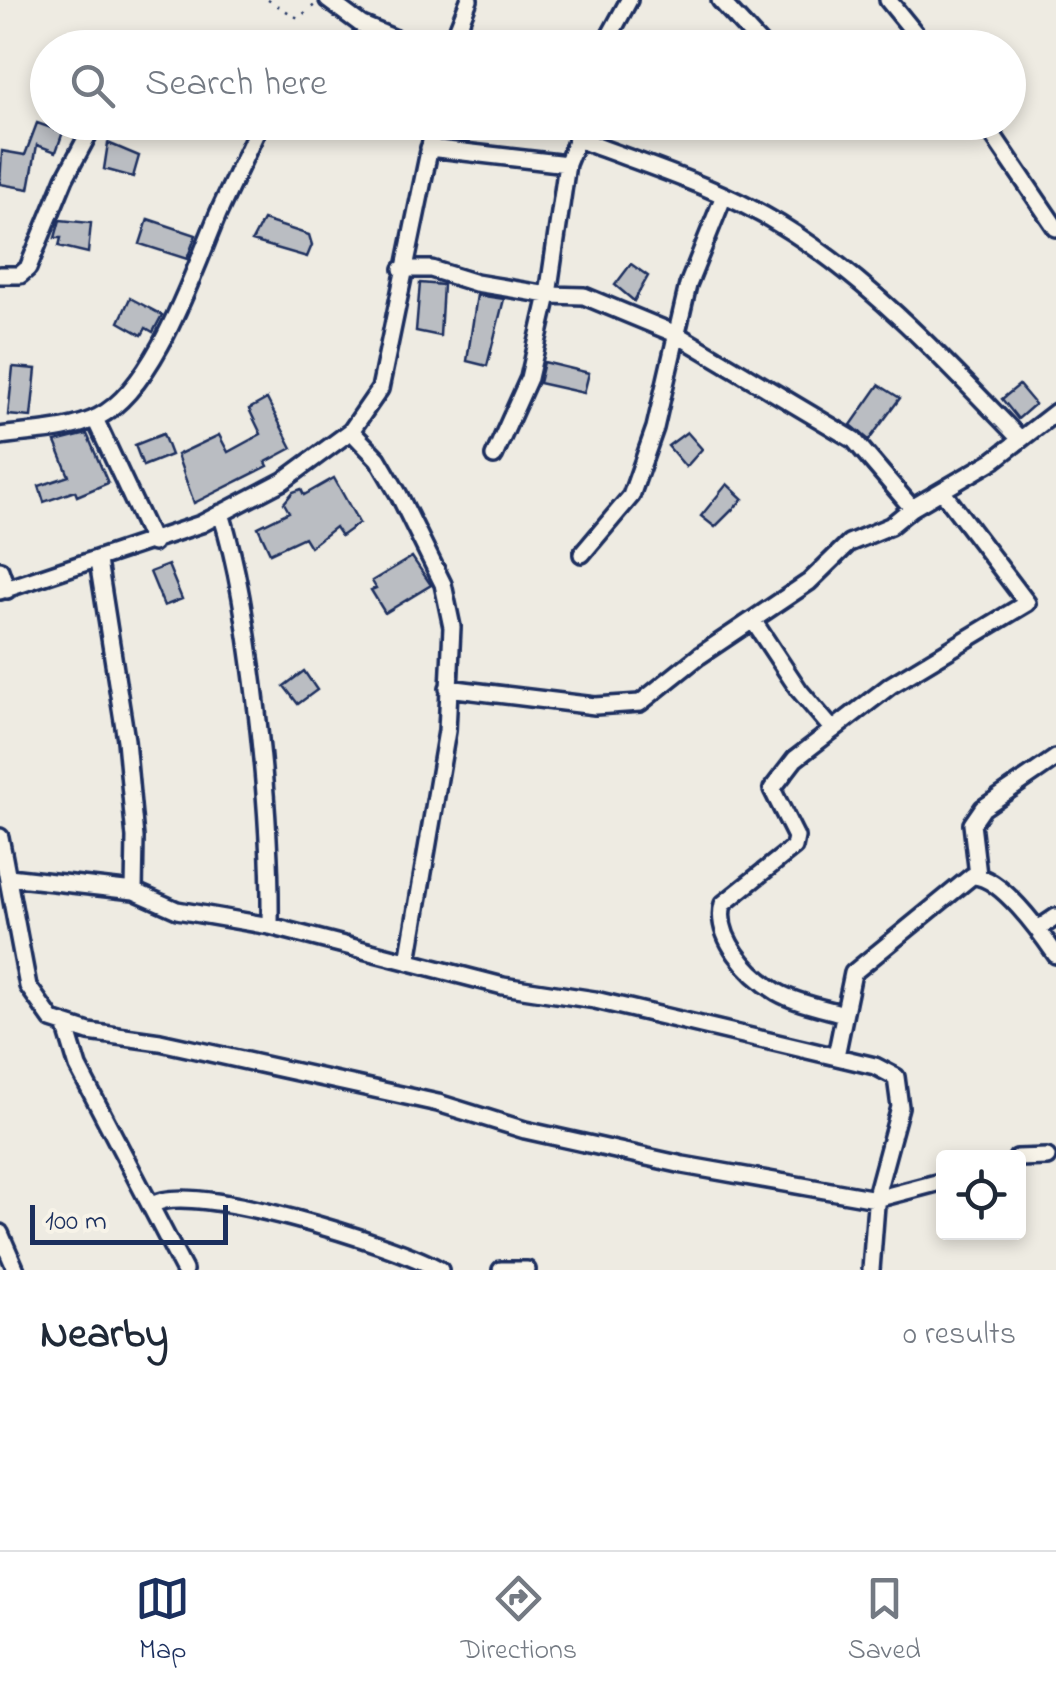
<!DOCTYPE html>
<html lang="en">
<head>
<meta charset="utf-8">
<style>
	body { margin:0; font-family:"Indie Flower",sans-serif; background:#f6f6f7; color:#1f2937 }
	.controls { position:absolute; right:30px; bottom:30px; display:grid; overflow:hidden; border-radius:10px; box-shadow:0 5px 15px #0003 }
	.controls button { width:90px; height:90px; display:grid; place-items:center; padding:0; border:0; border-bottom:2px solid #e0e1e3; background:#fff; color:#1f2937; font:50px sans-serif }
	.scale { position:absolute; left:30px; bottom:25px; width:198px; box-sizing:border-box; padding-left:10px; border:5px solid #1b2f5e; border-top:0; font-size:28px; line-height:35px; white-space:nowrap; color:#1b2f5e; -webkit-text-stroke:8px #f7f3e8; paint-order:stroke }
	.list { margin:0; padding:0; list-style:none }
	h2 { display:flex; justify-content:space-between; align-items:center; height:130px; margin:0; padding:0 40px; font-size:42px }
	h2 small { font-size:32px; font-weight:400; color:#747a83 }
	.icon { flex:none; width:55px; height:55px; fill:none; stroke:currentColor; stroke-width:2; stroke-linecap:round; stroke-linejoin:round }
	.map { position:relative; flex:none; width:1056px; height:1270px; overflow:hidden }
	.search { position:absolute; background:#fff; box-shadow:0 5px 15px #0003; left:30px; right:30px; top:30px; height:110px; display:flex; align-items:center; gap:25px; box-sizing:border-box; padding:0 35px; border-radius:55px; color:#747a83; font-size:38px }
	.sheet { height:280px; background:#fff }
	nav { display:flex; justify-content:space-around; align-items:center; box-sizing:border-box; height:140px; border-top:2px solid #e0e1e3; background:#fff; font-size:28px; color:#747a83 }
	nav a { display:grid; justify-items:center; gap:5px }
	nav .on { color:#1b2f5e }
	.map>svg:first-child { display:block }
	.building { fill:#babdc2; stroke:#1b2f5e; stroke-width:2.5 }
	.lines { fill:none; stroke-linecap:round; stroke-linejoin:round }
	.street-casing { stroke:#1b2f5e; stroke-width:22 }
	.path { stroke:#1b2f5e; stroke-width:2.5; stroke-dasharray:2.5 8; stroke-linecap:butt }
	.street { stroke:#f7f3e8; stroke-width:15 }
</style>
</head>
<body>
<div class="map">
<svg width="1056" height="1270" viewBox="0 0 1056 1270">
	<rect width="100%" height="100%" fill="#eeebe2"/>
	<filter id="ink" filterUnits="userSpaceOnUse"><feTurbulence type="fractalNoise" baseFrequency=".01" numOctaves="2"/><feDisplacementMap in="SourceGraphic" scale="20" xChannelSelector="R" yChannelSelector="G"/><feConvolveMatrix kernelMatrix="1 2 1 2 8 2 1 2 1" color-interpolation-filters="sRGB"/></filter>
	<g filter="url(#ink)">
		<path class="building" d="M37,123L63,132L56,152L37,145L29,189L0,184L2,151L25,155Z
			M108,143L139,156L133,177L104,169Z
			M148,219L196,235L187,259L140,244Z
			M60,220L91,223L88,253L59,246L61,238H55Z
			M263,220L309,235L312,245L307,257L252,241Z
			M631,264L648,276L634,301L615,285Z
			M420,283L443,285L440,336L416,331Z
			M477,295L504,299L487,366L467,361Z
			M130,298L162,315L153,332L146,328L142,335L119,322Z
			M544,362L589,373L584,393L539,383Z
			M13,367L36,369L31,417L8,415Z
			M879,385L900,398L869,440L851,425Z
			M1019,385L1035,404L1018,419L1002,399Z
			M267,399L292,448L266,462L268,466L194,503L177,455L219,435L228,452L261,434L249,409Z
			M687,432L702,449L686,467L668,446Z
			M87,434L108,483L77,496L75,491L44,502L39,486L69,476L55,442Z
			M163,434L171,455L143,466L135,445Z
			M334,478L359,523L341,536L335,527L310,547L304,537L270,553L258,527L289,512L284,503L293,492L301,489L304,495Z
			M727,484L743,499L715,527L701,516Z
			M412,557L431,585L385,613L371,590L376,588L372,581Z
			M168,565L182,599L164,606L150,572Z
			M304,671L317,690L298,704L284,686Z"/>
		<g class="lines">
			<defs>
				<path id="street" d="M328,0L362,25L417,48
					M720,0L764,48
					M888,0L927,48
					M450,48L469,0
					M603,48L629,0
					M984,122L1056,228
					M580,140C646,165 718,187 779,224C870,279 947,363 1020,439
					M429,148L567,164L584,122
					M402,269H431L476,283L548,295L584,296L676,334L854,440L912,508
					M0,275H20L28,268L65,178L95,122
					M95,419L153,543
					M351,431L378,459L399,495L443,584L452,627L447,731L408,961
					M0,436C33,431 68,432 98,417C155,389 194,270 218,214C232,183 247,153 261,122
					M494,456L529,378L548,295L567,164
					M221,513C239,571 246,627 254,687C264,767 271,846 270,926
					M582,554L631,496L655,428L688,285L723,198
					M98,561L126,740L135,838L134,891
					M0,570L7,590
					M0,591L201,524L283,481L351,431L380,389L435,122
					M754,622L799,690L833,730
					M448,688L595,706L640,703L699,656L809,582L849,543L890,526L912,508L994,460L1056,412
					M0,837L28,986L52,1020L89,1032L160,1042L438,1103L525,1130L683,1165L876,1199L944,1181
					M978,875L972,824L983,808L1056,758
					M9,877L134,891L177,910L270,926L503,986L595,1000L875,1066L896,1077L900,1107L877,1192L871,1270
					M1038,929L1056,917
					M844,1014C823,1008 796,1003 777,992C749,975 714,937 723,904L794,847L796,837L772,789L795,759L891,685L1027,603L942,491
					M65,1024L78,1067L184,1270
					M836,1056L853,973L972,876C1000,875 1041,933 1056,955
					M1017,1158L1047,1157
					M153,1205C187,1179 401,1246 440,1270
					M0,1233L16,1270
					M501,1270H527"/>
			</defs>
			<use href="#street" class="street-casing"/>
			<path class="path" d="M268,0L298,18L316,4"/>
			<use href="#street" class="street"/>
		</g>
	</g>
</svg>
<div class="controls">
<button><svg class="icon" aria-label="locate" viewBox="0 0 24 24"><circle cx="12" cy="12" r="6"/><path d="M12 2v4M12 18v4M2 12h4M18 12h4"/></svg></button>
</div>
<div class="scale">100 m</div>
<div class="search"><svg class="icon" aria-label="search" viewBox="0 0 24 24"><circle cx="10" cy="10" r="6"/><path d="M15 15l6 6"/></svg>Search here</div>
</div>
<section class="sheet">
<h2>Nearby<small>0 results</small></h2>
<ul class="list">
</ul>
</section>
<nav>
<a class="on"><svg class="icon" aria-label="map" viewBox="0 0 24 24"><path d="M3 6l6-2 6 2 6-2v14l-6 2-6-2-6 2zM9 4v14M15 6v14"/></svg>Map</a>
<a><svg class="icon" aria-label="directions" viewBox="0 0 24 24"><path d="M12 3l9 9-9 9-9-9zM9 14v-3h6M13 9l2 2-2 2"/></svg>Directions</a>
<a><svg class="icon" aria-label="saved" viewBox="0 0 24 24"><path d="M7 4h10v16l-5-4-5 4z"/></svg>Saved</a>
</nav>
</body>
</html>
